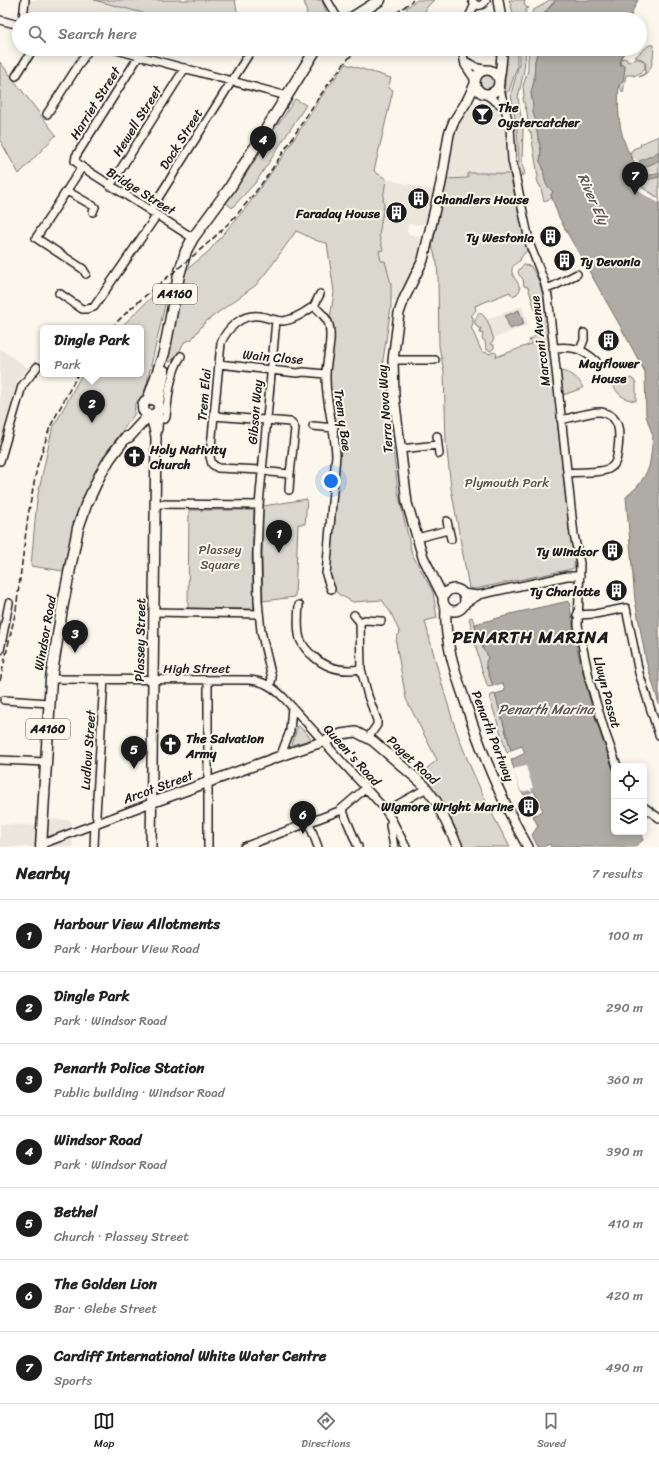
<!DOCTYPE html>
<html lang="en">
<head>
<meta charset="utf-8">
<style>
	body { margin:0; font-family:Sriracha,sans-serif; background:#f6f6f6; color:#222 }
	.controls { position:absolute; right:12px; bottom:12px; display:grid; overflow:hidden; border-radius:6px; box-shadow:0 2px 10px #0003 }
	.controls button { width:36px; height:36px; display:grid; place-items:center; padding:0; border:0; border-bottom:1px solid #e0e0e0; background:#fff; color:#222; font:20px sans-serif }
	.you { position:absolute; left:331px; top:481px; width:14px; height:14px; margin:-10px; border:3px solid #fff; border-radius:50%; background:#1a73e8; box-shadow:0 0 0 6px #1a73e833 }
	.badge { display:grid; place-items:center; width:26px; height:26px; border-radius:50%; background:#1c1c1c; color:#fff; font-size:13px; font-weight:700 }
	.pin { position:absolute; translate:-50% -33px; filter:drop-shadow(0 1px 2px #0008) }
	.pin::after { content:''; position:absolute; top:21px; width:14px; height:12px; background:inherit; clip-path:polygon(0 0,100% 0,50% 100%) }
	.popup { position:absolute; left:40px; top:325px; width:104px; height:52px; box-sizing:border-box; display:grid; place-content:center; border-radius:6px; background:#fff; filter:drop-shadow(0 1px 3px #0005); font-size:13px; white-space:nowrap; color:#767676 }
	.popup b { font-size:15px; color:#222 }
	.popup::after { content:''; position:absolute; left:50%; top:100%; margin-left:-8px; border:8px solid transparent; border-top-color:#fff }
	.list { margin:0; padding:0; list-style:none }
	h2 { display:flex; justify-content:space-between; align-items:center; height:52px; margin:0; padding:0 16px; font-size:17px }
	h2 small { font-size:13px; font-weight:400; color:#767676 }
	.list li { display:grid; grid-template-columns:26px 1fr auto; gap:12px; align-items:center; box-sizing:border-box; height:72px; padding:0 16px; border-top:1px solid #e0e0e0 }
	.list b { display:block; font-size:15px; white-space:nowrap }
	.list p { margin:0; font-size:13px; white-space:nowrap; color:#767676 }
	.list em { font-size:13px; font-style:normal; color:#767676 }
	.icon { flex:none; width:22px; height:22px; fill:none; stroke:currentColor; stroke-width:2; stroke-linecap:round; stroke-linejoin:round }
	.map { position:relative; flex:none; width:659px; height:847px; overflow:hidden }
	.search { position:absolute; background:#fff; box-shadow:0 2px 10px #0003; left:12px; right:12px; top:12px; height:44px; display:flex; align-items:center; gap:10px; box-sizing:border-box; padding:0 14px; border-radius:22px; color:#767676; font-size:15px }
	.sheet { height:556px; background:#fff }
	nav { display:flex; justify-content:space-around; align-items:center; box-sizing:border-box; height:56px; border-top:1px solid #e0e0e0; background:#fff; font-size:11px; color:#767676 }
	nav a { display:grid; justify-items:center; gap:2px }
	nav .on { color:#1c1c1c }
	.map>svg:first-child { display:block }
	.built { fill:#eae6dc }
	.green { fill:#dad7ce; stroke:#7b7a75 }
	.water { fill:#afaca5; stroke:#74726e }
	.pier { fill:#fbf7ec }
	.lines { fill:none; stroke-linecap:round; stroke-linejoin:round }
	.street-casing { stroke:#1c1c1c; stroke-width:10 }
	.secondary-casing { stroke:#1c1c1c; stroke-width:12 }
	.primary-casing { stroke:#1c1c1c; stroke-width:13 }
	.street { stroke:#fbf7ec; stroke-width:7 }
	.secondary { stroke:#fbf7ec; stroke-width:9 }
	.primary { stroke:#fbf7ec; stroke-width:10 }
	.rail { stroke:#1c1c1c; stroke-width:1.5; stroke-dasharray:6 3; stroke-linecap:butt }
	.labels { text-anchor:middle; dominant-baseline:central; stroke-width:4; stroke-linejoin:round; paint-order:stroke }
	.shield { fill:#fbf7ec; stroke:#5f5e5a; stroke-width:1 }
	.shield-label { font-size:12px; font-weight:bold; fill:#1c1c1c }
	.street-label { font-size:13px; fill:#1c1c1c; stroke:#fbf7ec }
	.poi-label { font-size:13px; font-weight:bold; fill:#1c1c1c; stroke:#fbf7ec; text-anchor:start }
	.park-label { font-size:13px; fill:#555451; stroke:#fbf7ec }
	.water-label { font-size:14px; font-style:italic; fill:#575653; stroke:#fbf7ec }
	.district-label { font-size:17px; font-weight:bold; letter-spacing:1px; fill:#1c1c1c; stroke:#fbf7ec }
</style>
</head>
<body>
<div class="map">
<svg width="659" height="847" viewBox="0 0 659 847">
	<rect width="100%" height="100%" fill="#fbf7ec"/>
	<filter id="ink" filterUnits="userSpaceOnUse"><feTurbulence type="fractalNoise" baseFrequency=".025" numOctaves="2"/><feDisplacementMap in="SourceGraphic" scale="8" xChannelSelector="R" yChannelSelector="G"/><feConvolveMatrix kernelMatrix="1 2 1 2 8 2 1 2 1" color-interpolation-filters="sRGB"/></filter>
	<g filter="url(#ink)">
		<path class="built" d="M30,0H94L143,13L141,19H81L77,18V19H28Z
			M480,101L489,103L498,110L502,114L505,126L506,149L510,174H468V178L447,179L453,139L456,129L459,121L468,109Z
			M386,179L432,190L433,191L427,221L420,225L408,224L407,233L418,237L421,242L422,246L419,258L398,302L391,300V284L381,261L379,251L382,250L379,235L384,205L383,200Z
			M522,306L528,325L492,339L485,320Z
			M0,349L28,368L18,380L0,441Z
			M43,819L71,820L73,847H0V824L42,826Z"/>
		<path class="green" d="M94,0H235L237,11L247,18L141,19L143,13Z
			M304,0H322L326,11V19H308Z
			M417,0H434L426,8L425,13L418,19L411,15L406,8Z
			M509,0H525L524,4L526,7L529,8L526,9L525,19H515Z
			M549,0H556C545,9 545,19 528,19L529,14L530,15L533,12L532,11L541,6Z
			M649,45H654C653,59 654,72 639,77L645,73L646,64L642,59L635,57Z
			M508,49H517V67L509,91L505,94V75Z
			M519,49H526L524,70L518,98L523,130L522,162L525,174L522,176L519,167L517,165L519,161L517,130L511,94L519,64Z
			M530,49H538L535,61L534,81L531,92L535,118L537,124V132L541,151L540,162L543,165L545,180L553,192L551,195L552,198L544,201L540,185H539L537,179L538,177L531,133L529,131L527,113L523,99L524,96L523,86L528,70V58L529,56L528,53Z
			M621,58L627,59V61L629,62C643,52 655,70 633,76L634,75H626L623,93L619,85L625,69L624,65H620Z
			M0,62L56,135L19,174L0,140Z
			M346,64L391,78L388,88L393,90L374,171L386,179L383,200L384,205L379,235L383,250L379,251L381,261H385L391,284V307L383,360L398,492L412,554L433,592L437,618L425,621C434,656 443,690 454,724C469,767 488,808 510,847H464C452,821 441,794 420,774L437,760L406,699L396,643L397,636L400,633L391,613L382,600L353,602L338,594L331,585L328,577L339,450L338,432L332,407L329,384L330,319L334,292L327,243C315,242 307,235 296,231L272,265L256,285L205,322L191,340L184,342L179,353L170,362L168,361L171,339L185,271L208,252L248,205L283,156L325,91Z
			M480 82a7 7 0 1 1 14 0a7 7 0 1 1-14 0Z
			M295,99L306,105L256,182L232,208L226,203L251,167L276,126L283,118Z
			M659,136V249L616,209L633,159L630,152L633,150V149L641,146L640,144Z
			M468,173H499V174H510L527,250L520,259L521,260C501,271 520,279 520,290L517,294L512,296L510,292L475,306L476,310L471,316L473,317V324L471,327L481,350L484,353L487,352L489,354L494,352L497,354L496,357L531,344L529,340C539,336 539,328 536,319L542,315L540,311L535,310L528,287L524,286L523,279L519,275L518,271L523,265L531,266L540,283L545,304L569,530L575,559L574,568L572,569L475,589L469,588L451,488L446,442L444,372L439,346L438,278L437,263L432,246L447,179L468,178Z
			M170,283L146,387L143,394L135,404L134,415L108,450L93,479L74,523L63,571L31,566L37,499L52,430L82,374H141V328H120L157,292Z
			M479,312C489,318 490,329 494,340L490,344L494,345V348L491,351L486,349L485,341L482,339L483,334L480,333L481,328H478L475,324V320Z
			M560,371C571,372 579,378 583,388L563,395Z
			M631,378L636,382V401C624,400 617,394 612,384Z
			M307,499L305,524H298L295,597L263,601L262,562L263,506Z
			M189,510H252L254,512L252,559L254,607L252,609L188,608Z
			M472,617L484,651L487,654L488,658L486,666L493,686L488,687C479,665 475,640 469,618Z
			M495,694L511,750L507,753L490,699L491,695Z
			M298,725L311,738L310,740L292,745Z"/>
		<path class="water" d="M556,0H638L632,12L630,19H533L544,14Z
			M538,49H627C624,56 621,53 620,65H624L625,69L623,81L619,85C617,112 619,140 635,163C643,159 653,156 659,151V160C652,165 644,166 639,171L641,177L659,173V177L642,181L640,186L659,198V704L646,661L635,600L626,497L637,487L644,477L649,467L651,455L653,436L646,416L645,372L618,322L565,229L558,215L551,195L553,192C551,188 548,188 546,184C543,177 545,168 540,162L541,151L537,132V124L532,110L533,107L531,92L534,81L535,61Z
			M519,310L524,324L510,329L505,316Z
			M569,601L577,649L589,697L600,733L614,772V832H641L643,837V840L634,847H551L550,844L543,847H538L532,835L538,826L533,816L543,811L534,791L524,795L522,792H521L511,760L525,753L522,746L511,750L495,694L505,691L503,683L493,686L486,666V661L488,658L487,654L484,651L475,624L506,616L510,614Z"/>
		<path class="pier" d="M635,158L636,161L638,160L643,170L641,171L642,174L658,171V173L642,175L638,178L637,181L639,186L659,199V203L643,194L635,186L634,179L641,172L633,159Z
			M526,766L533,788L531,789L532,792H531L529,790L521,792L513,769Z"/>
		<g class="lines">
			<defs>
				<path id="street" d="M327,0L338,19
					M472,0C474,5 478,7 483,4L486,0
					M23,19L25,0
					M468,19L475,4
					M0,20L19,25
					M113,49L287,96
					M462,49L465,65L475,80
					M139,56L76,156L75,161L82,167L193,238
					M465,61L478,68L484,69
					M16,76L33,49
					M499,86L510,127L512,160L530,245L544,281L548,296L574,535L580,563L578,625L590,682L605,732L617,766
					M485,94L505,108
					M47,114L89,49
					M82,167L36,238L83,269L86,274
					M110,186L185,68
					M67,191L95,207L93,212
					M150,211L252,49
					M546,289L554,286L577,274
					M59,293L82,309H87L94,307L157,215
					M314,306L320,294
					M553,348C573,346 581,348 596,361
					M580,350L584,340V333
					M393,360H435
					M219,364L297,373L304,372L325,374
					M214,416L290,422L293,425L295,429L290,474L270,472L262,470L218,468L212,464L210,457L221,343C227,328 242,314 259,316C267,317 275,321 283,321C294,320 305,312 314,306C320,312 327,317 329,325C333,341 326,359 326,375C325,402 335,428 336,455L326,575L331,589
					M158,419H165L166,417C168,397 170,373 181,356
					M561,420C570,418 593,411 601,412C621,416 620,433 618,449C617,456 617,464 610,468C601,474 579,471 567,473
					M313,426L334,428
					M437,436L439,454
					M400,449L438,445
					M0,461L22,386L37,367
					M289,490L290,474
					M155,504L259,505
					M447,521L451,539
					M417,538L448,530
					M462,593L478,595L567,576H580
					M464,604L478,596
					M299,605C298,616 297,628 300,639C303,646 307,651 313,656C327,669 343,672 361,669
					M154,612L259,614
					M354,615L360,622L361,669L368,696L377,720V725L368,738
					M577,615L595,614L626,608L639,673L659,735
					M360,622L365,620L381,621
					M0,650L9,603
					M51,679L249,680C264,681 273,687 284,698L383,807L392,820L406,847
					M270,686L272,678L261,631L258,601L257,553L259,505L276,320
					M4,700L49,703
					M283,755L282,752L290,731L292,707
					M0,760L46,762
					M644,807L659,818
					M342,809L358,847
					M386,811L427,788
					M392,820L390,825L394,847
					M98,823L96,815L104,679
					M309,823L318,847
					M42,844L151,803
					M94,847L95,824
					M208,847V680
					M244,847L339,811L366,788"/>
				<path id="secondary" d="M498,0L501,19
					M475 82a12 12 0 1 1 24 0a12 12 0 1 1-24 0Z
					M499,80C501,69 502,60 502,49
					M150,415L153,424L156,437L151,847
					M157,429L158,412
					M443 600a11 11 0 1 1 22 0a11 11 0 1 1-22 0Z
					M443,597L423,557L407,503L394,396L393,360L399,313L404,299L423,260L441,183L449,134L454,121L467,101L475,84
					M446,608C444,638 454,669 464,698C480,749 501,800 528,847
					M151,803L286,754L328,740L341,734L356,732L373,741L424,785L436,801L458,847"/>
				<path id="primary" d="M350,19L380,0
					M143 407a8 8 0 1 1 16 0a8 8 0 1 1-16 0Z
					M148,400L152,389L164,353L179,275L186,251L193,238L229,189L316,49
					M158,403L164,371
					M41,847L51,679L62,609L78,528L86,505L100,475L110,458L126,437H129L149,415"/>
			</defs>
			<use href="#street" class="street-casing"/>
			<use href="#secondary" class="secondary-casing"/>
			<use href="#primary" class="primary-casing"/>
			<use href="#street" class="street"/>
			<use href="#secondary" class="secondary"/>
			<use href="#primary" class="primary"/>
			<path class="rail" d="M389,19L413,0
				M111,328C151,286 201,255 239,212C284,161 311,98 357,49
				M0,681L16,610L28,516L37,467L50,427L78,374"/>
		</g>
	</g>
	<defs>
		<symbol id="bar-disc" viewBox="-11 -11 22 22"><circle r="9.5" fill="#1c1c1c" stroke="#fbf7ec"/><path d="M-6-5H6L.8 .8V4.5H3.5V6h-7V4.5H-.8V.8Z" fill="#fff"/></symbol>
		<symbol id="building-disc" viewBox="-11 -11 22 22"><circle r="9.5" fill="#1c1c1c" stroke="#fbf7ec"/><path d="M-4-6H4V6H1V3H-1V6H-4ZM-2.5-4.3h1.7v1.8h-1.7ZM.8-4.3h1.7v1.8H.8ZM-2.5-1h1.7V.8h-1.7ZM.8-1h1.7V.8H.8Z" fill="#fff"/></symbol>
		<symbol id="church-disc" viewBox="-11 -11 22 22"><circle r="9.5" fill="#1c1c1c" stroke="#fbf7ec"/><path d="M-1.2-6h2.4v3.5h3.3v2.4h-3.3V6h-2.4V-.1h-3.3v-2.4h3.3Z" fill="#fff"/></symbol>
	</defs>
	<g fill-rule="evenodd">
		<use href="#bar-disc" x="470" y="102" width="25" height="25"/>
		<use href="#building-disc" x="406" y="186" width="25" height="25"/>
		<use href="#building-disc" x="384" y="200" width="25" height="25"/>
		<use href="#building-disc" x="538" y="224" width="25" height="25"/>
		<use href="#building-disc" x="552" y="248" width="25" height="25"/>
		<use href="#building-disc" x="596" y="328" width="25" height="25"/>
		<use href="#church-disc" x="122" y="444" width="25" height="25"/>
		<use href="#building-disc" x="600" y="538" width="25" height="25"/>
		<use href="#building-disc" x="604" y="578" width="25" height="25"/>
		<use href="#church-disc" x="158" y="732" width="25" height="25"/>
		<use href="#building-disc" x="516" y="794" width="25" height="25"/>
	</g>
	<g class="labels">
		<g class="shield">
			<rect x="153" y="284" width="44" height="20" rx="3"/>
			<rect x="26" y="719" width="44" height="20" rx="3"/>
		</g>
		<g class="shield-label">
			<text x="175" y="294">A4160</text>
			<text x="48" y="729">A4160</text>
		</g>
		<g class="street-label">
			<text transform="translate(95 103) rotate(-58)">Harriet Street</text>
			<text transform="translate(137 121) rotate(-58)">Hewell Street</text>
			<text transform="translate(181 139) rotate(-58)">Dock Street</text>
			<text transform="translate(141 191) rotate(32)">Bridge Street</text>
			<text transform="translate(540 341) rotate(-97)">Marconi Avenue</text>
			<text transform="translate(273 357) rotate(5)">Wain Close</text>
			<text transform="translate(204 395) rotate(-85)">Trem Elai</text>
			<text transform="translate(385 409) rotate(-94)">Terra Nova Way</text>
			<text transform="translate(255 412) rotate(-85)">Gibson Way</text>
			<text transform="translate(343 420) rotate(82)">Trem y Bae</text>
			<text transform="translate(45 633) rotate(-80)">Windsor Road</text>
			<text transform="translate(140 640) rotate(-89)">Plassey Street</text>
			<text x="197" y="668">High Street</text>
			<text transform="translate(607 692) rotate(75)">Llwyn Passat</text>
			<text transform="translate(493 736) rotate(69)">Penarth Portway</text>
			<text transform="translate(88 750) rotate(-86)">Ludlow Street</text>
			<text transform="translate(352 755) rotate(48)">Queen's Road</text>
			<text transform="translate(413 760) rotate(43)">Paget Road</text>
			<text transform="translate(158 787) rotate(-20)">Arcot Street</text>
		</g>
		<g class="poi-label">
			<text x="498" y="107">The<tspan x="498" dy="15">Oystercatcher</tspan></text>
			<text x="434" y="199">Chandlers House</text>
			<text x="380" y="213" text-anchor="end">Faraday House</text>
			<text x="534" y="237" text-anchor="end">Ty Westonia</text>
			<text x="580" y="261">Ty Devonia</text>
			<text x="609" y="363" text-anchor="middle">Mayflower<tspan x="609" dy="15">House</tspan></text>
			<text x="150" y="449">Holy Nativity<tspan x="150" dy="15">Church</tspan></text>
			<text x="598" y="551" text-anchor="end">Ty Windsor</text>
			<text x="600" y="591" text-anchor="end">Ty Charlotte</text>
			<text x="186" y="738">The Salvation<tspan x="186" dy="15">Army</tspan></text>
			<text x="514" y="806" text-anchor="end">Wigmore Wright Marine</text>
		</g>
		<g class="park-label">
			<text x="507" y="482">Plymouth Park</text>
			<text x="220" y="549">Plassey<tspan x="220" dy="15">Square</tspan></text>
		</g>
		<g class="water-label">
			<text transform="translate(593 199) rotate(66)">River Ely</text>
			<text x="546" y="709">Penarth Marina</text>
		</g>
		<g class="district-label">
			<text x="531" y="637">PENARTH MARINA</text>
		</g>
	</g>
</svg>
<div class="controls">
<button><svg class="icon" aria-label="locate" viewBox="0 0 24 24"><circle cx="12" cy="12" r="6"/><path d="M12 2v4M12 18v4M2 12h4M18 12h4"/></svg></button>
<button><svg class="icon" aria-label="layers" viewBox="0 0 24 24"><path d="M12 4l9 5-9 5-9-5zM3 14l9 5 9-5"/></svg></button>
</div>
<div class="you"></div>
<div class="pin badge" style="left:279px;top:553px">1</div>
<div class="pin badge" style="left:92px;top:423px">2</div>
<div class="popup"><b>Dingle Park</b>Park</div>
<div class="pin badge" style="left:75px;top:653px">3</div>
<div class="pin badge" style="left:263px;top:159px">4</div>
<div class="pin badge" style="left:134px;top:769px">5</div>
<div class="pin badge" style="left:303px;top:834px">6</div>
<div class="pin badge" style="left:635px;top:195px">7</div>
<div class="search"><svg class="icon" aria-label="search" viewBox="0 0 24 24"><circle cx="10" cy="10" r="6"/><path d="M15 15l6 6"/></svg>Search here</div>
</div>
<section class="sheet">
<h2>Nearby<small>7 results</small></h2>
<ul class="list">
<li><span class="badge">1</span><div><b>Harbour View Allotments</b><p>Park · Harbour View Road</p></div><em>100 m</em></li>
<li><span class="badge">2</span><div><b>Dingle Park</b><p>Park · Windsor Road</p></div><em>290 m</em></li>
<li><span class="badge">3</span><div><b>Penarth Police Station</b><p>Public building · Windsor Road</p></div><em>360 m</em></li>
<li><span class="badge">4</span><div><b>Windsor Road</b><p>Park · Windsor Road</p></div><em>390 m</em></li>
<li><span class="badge">5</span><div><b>Bethel</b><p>Church · Plassey Street</p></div><em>410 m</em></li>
<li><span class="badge">6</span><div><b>The Golden Lion</b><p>Bar · Glebe Street</p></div><em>420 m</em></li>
<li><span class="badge">7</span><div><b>Cardiff International White Water Centre</b><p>Sports</p></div><em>490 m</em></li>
</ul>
</section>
<nav>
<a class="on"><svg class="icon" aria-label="map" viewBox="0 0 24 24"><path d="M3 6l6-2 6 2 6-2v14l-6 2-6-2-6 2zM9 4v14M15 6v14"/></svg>Map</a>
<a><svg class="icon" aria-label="directions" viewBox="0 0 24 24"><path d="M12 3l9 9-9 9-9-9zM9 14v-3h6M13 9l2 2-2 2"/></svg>Directions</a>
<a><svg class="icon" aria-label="saved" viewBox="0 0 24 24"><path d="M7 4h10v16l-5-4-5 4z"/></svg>Saved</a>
</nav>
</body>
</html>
